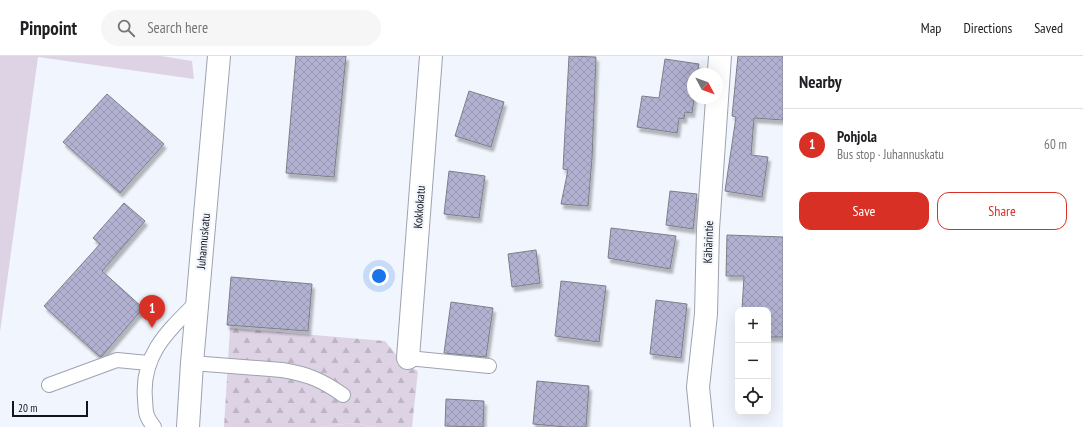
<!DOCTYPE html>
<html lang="en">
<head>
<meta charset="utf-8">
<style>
	body { margin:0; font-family:"PT Sans Narrow",sans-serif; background:#f6f6f6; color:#202124 }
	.controls { position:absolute; right:12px; bottom:12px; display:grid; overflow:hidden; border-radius:8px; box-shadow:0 4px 16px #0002 }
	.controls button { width:36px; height:36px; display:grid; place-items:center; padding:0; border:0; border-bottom:1px solid #e0e0e0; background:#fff; color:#202124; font:20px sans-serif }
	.compass { position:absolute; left:687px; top:12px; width:36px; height:36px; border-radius:50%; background:#fff; box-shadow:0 4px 16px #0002; rotate:131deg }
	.scale { position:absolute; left:12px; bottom:10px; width:76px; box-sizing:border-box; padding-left:4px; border:2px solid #14161b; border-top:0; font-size:11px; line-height:14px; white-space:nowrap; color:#14161b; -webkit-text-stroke:3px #f1f5fd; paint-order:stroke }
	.you { position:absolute; left:379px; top:220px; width:14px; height:14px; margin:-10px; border:3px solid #fff; border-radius:50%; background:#1a73e8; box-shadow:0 0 0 6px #1a73e833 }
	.badge { display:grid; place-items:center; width:26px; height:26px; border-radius:50%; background:#d93025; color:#fff; font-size:13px; font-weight:700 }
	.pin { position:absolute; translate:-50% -33px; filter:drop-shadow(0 1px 2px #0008) }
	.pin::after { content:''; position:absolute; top:21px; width:14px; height:12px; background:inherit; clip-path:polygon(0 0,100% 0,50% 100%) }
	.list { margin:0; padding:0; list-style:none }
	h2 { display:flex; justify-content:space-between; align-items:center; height:52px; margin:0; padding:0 16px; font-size:17px }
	h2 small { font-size:13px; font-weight:400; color:#757577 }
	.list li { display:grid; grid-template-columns:26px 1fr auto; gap:12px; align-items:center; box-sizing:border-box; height:72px; padding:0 16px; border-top:1px solid #e0e0e0 }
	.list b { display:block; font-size:15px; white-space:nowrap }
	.list p { margin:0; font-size:13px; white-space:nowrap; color:#757577 }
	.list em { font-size:13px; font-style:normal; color:#757577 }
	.actions { display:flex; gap:8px; padding:12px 16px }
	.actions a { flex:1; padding:9px 0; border:1px solid #d93025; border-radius:12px; text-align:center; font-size:14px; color:#d93025 }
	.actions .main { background:#d93025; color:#fff }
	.icon { flex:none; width:22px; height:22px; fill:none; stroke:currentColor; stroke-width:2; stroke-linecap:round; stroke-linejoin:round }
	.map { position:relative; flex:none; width:783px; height:371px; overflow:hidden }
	header { display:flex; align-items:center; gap:24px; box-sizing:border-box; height:56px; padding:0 20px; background:#fff; border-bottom:1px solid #e0e0e0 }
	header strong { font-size:19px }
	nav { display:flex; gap:22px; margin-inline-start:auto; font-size:14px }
	.search { width:280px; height:36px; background:#f6f6f6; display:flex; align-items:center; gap:10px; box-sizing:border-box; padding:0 14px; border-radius:22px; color:#757577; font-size:15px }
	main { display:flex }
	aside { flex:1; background:#fff }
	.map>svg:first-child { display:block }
	.grass { fill:#ded3e5 }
	.forest { fill:url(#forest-firs) }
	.building { fill:url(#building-cross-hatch); stroke:#7e7e8a; filter:url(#shadow) }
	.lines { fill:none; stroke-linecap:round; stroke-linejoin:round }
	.lane-casing { stroke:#9da3af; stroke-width:16 }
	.street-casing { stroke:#9da3af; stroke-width:24 }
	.lane { stroke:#fff; stroke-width:14 }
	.street { stroke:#fff; stroke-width:22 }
	.labels { text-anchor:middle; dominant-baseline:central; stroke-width:4; stroke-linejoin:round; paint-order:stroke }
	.street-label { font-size:12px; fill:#14161b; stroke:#f1f5fd }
</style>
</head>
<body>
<header>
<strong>Pinpoint</strong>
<div class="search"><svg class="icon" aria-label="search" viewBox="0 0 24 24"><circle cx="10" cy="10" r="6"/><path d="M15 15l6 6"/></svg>Search here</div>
<nav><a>Map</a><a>Directions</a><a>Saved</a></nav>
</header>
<main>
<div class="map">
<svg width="783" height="371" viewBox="0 0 783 371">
	<defs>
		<pattern id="forest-firs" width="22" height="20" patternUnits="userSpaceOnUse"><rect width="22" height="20" fill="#ded3e5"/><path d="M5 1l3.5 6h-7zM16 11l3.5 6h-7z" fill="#beb4c4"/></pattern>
		<pattern id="building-cross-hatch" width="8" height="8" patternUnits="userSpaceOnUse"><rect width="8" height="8" fill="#b2b1d1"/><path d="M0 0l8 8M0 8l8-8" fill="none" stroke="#9898b3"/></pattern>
		<filter id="shadow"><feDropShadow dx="2.5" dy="4.5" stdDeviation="1" flood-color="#0004"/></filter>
	</defs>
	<rect width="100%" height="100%" fill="#f1f5fd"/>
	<path class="grass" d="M0,0H161L192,5L194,23L38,1L0,276Z
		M353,367L374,371H318Z"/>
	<path class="forest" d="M230,272L385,285L402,306L418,315L412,371H374L353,367L318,371H224Z"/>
	<path class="building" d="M296,0H346L334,121L286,117Z
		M569,0L596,1L592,102L588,150L561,148L568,114L563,113Z
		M738,0H783V64L754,62L751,99L768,101L762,141L725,135L736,61L732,60Z
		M665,3L699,8L697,18H693L694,42L692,57L685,56L684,63L679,62L677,77L637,71L642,40L659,42Z
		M469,35L504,46L491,91L455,80Z
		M107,38L164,88L120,137L63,86Z
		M449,115L485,120L479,162L444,158Z
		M670,135L697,138L693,173L666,169Z
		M124,147L145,165L102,215L143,252L102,300L100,301L44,250L100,188L93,182Z
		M611,172L676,180L670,213L608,202Z
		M727,179L783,181V281H768V254H742L744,220H726Z
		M536,194L540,227L512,231L508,198Z
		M231,221L312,228L308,275L227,269Z
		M561,225L606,230L599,286L555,280Z
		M656,244L687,248L681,302L650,298Z
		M451,246L493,252L486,301L444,297Z
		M537,325L589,330L586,371H566L533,368Z
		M446,343L484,345L483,371L445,370Z"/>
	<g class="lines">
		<defs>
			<path id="lane" d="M408,302L489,310
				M192,307L282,314C307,318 322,324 343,339
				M49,329L117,304L148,307
				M154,371C145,359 146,358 145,343C141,298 169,274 198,245"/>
			<path id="street" d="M408,302L431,0
				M188,371L192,307L219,0
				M702,371L698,331L706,258L708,173L720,0"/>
		</defs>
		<use href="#lane" class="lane-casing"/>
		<use href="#street" class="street-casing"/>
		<use href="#lane" class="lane"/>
		<use href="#street" class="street"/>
	</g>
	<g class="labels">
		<g class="street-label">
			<text transform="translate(419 151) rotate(-86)">Kokkokatu</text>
			<text transform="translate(203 185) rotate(-85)">Juhannuskatu</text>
			<text transform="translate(708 186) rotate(-88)">Kähärintie</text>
		</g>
	</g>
</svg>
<div class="controls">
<button>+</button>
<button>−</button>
<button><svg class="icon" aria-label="locate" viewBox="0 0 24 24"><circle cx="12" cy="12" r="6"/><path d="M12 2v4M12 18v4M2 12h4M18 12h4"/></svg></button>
</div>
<svg class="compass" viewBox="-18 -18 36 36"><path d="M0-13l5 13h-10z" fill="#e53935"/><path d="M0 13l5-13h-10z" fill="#757577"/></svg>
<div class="scale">20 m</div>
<div class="you"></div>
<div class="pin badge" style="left:152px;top:272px">1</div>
</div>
<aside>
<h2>Nearby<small></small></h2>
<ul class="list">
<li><span class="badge">1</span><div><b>Pohjola</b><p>Bus stop · Juhannuskatu</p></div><em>60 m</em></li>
</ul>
<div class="actions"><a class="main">Save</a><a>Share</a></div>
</aside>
</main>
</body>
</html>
